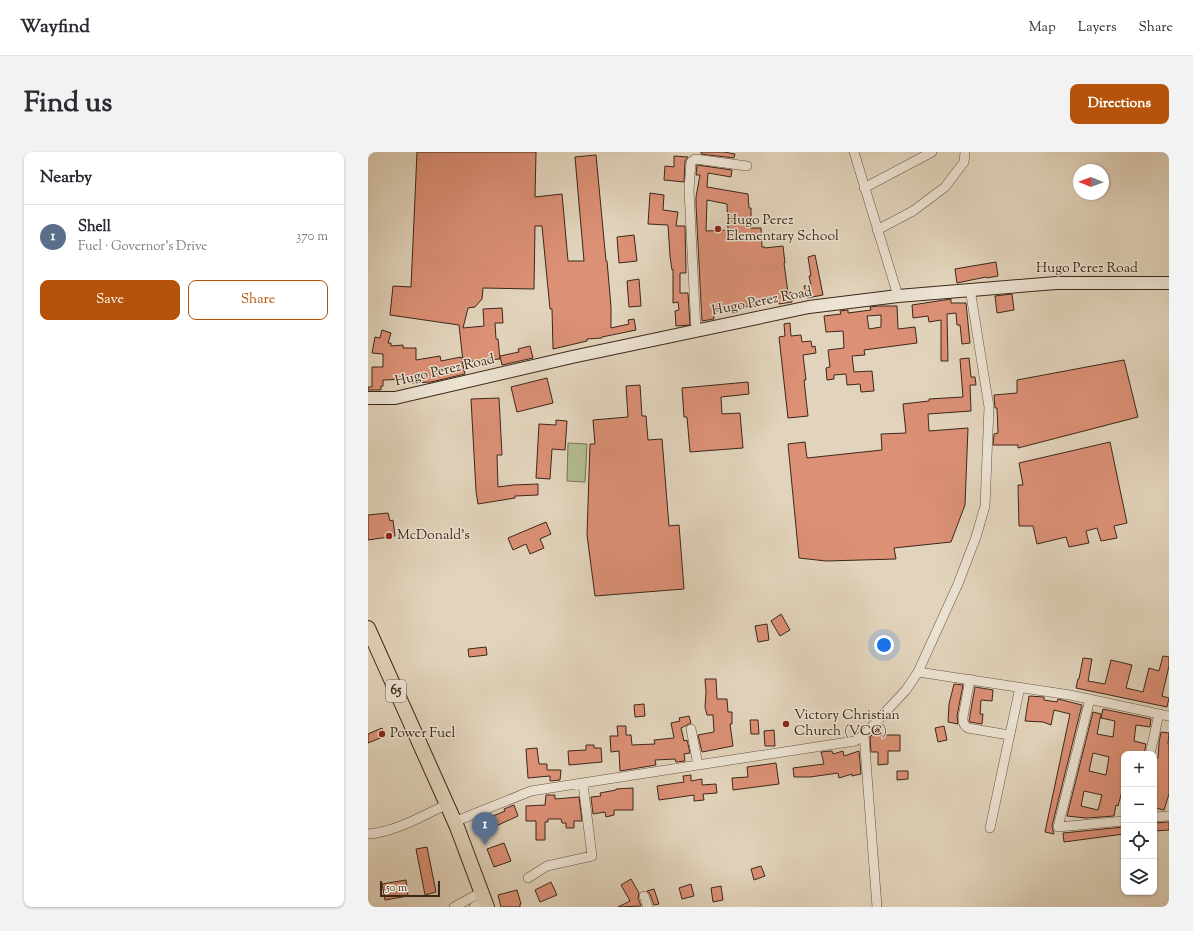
<!DOCTYPE html>
<html lang="en">
<head>
<meta charset="utf-8">
<style>
	body { margin:0; font-family:"Sorts Mill Goudy",serif; background:#f2f2f3; color:#2b2b33 }
	.controls { position:absolute; right:12px; bottom:12px; display:grid; overflow:hidden; border-radius:8px; box-shadow:0 1px 3px #0004 }
	.controls button { width:36px; height:36px; display:grid; place-items:center; padding:0; border:0; border-bottom:1px solid #e1e1e2; background:#fff; color:#2b2b33; font:20px sans-serif }
	.compass { position:absolute; left:705px; top:12px; width:36px; height:36px; border-radius:50%; background:#fff; box-shadow:0 1px 3px #0004; rotate:271deg }
	.scale { position:absolute; left:12px; bottom:10px; width:60px; box-sizing:border-box; padding-left:4px; border:2px solid #3c2718; border-top:0; font-size:11px; line-height:14px; white-space:nowrap; color:#3c2718; -webkit-text-stroke:3px #ece3d3; paint-order:stroke }
	.you { position:absolute; left:516px; top:493px; width:14px; height:14px; margin:-10px; border:3px solid #fff; border-radius:50%; background:#1a73e8; box-shadow:0 0 0 6px #1a73e833 }
	.badge { display:grid; place-items:center; width:26px; height:26px; border-radius:50%; background:#b45309; color:#fff; font-size:13px; font-weight:700 }
	.pin { position:absolute; translate:-50% -33px; filter:drop-shadow(0 1px 2px #0008) }
	.pin::after { content:''; position:absolute; top:21px; width:14px; height:12px; background:inherit; clip-path:polygon(0 0,100% 0,50% 100%) }
	.list { margin:0; padding:0; list-style:none }
	h2 { display:flex; justify-content:space-between; align-items:center; height:52px; margin:0; padding:0 16px; font-size:17px }
	h2 small { font-size:13px; font-weight:400; color:#7c7c81 }
	.list li { display:grid; grid-template-columns:26px 1fr auto; gap:12px; align-items:center; box-sizing:border-box; height:64px; padding:0 16px; border-top:1px solid #e1e1e2 }
	.list b { display:block; font-size:15px; white-space:nowrap }
	.list p { margin:0; font-size:13px; white-space:nowrap; color:#7c7c81 }
	.list em { font-size:13px; font-style:normal; color:#7c7c81 }
	.actions { display:flex; gap:8px; padding:12px 16px }
	.actions a { flex:1; padding:9px 0; border:1px solid #b45309; border-radius:8px; text-align:center; font-size:14px; color:#b45309 }
	.actions .main { background:#b45309; color:#fff }
	.icon { flex:none; width:22px; height:22px; fill:none; stroke:currentColor; stroke-width:2; stroke-linecap:round; stroke-linejoin:round }
	.map { position:relative; flex:none; width:801px; height:755px; overflow:hidden; border-radius:8px }
	header { display:flex; align-items:center; gap:24px; box-sizing:border-box; height:56px; padding:0 20px; background:#fff; border-bottom:1px solid #e1e1e2 }
	header strong { font-size:19px }
	nav { display:flex; gap:22px; margin-inline-start:auto; font-size:14px }
	.intro { display:flex; align-items:center; justify-content:space-between; box-sizing:border-box; height:96px; padding:0 24px }
	h1 { margin:0; font-size:28px }
	.button { padding:10px 18px; border-radius:8px; background:#b45309; color:#fff; font-size:14px; font-weight:700 }
	main { display:flex; gap:24px; padding:0 24px }
	aside { flex:1; background:#fff; border-radius:8px; box-shadow:0 1px 3px #0004 }
	.map>svg:first-child { display:block }
	.garden { fill:#b3bd91; stroke:#787254 }
	.building { fill:#dc9076; stroke:#3c2718; fill-rule:evenodd }
	.lines { fill:none; stroke-linecap:round; stroke-linejoin:round }
	.street-casing { stroke:#665241; stroke-width:10 }
	.secondary-casing { stroke:#3c2718; stroke-width:14 }
	.primary-casing { stroke:#3c2718; stroke-width:16 }
	.street { stroke:#ece3d3; stroke-width:9 }
	.secondary { stroke:#ece3d3; stroke-width:12 }
	.primary { stroke:#e2d4bc; stroke-width:14 }
	.poi-dot { fill:#8f2418; stroke:#ece3d3; stroke-width:1.5 }
	.labels { text-anchor:middle; dominant-baseline:central; stroke-width:3; stroke-linejoin:round; paint-order:stroke }
	.shield { fill:#ece3d3; stroke:#715f50; stroke-width:1 }
	.shield-label { font-size:13px; font-weight:bold; fill:#3c2718 }
	.poi-label { font-size:14px; fill:#3c2718; stroke:#ece3d3; text-anchor:start }
	.street-label { font-size:14px; fill:#3c2718; stroke:#ece3d3 }
</style>
</head>
<body>
<header>
<strong>Wayfind</strong>
<nav><a>Map</a><a>Layers</a><a>Share</a></nav>
</header>
<div class="intro"><h1>Find us</h1><a class="button">Directions</a></div>
<main>
<aside>
<h2>Nearby<small></small></h2>
<ul class="list">
<li><span class="badge" style="background:#5c6f8a">1</span><div><b>Shell</b><p>Fuel · Governor's Drive</p></div><em>370 m</em></li>
</ul>
<div class="actions"><a class="main">Save</a><a>Share</a></div>
</aside>
<div class="map">
<svg width="801" height="755" viewBox="0 0 801 755">
	<rect width="100%" height="100%" fill="#e2d4bc"/>
	<filter id="stains"><feTurbulence type="fractalNoise" baseFrequency=".005" numOctaves="4"/><feColorMatrix values="0 0 0 0 .2 0 0 0 0 .09 0 0 0 0 .02 0 0 0 .5 -.17"/></filter>
	<radialGradient id="worn" r=".72"><stop offset=".6" stop-color="#630" stop-opacity="0"/><stop offset="1" stop-color="#630" stop-opacity=".3"/></radialGradient>
	<path class="garden" d="M200,291L219,292L217,330L199,329Z"/>
	<path class="building" d="M49,0H168L167,45L194,42L200,109H216L207,5L228,3L238,109H239L243,155V176L261,172L260,168L266,167L268,178L234,185V186L219,187V189L185,197L184,157H182L174,74H167L166,137L115,136L114,147L107,155L100,156L95,176L116,174L115,157L134,156L135,171H127L128,187H130L132,207L95,210L91,173L22,163L25,134L43,135Z
		M333,0H356L367,2L366,6L333,2Z
		M306,4L320,5L317,9L316,30L296,28L297,14L306,15Z
		M329,13L364,18L363,25L340,21L339,35L380,42L381,56H383V76H393L394,95H397V96L415,94L417,111H416L420,141L423,140L424,150L411,152L410,148L391,151V154L375,155V157L345,159L346,167L334,169L328,53V45L332,23H328ZM339,48L359,52L360,78L338,79Z
		M282,41L296,43L295,58L310,60L308,74H317L318,121H312V141H320L322,173L308,174L307,159L311,158L310,150L305,151V117L304,118L302,104L300,73L280,72Z
		M266,83L269,109L251,111L249,85Z
		M447,103L455,143L439,146L436,134L443,133L441,124H443L440,105Z
		M628,110L630,124L619,126L618,125L589,131L587,117Z
		M271,127L273,154L261,155L259,129Z
		M644,142L646,158L629,161L627,144Z
		M583,147V151H598L602,191L594,192L592,173H589L588,161L579,162L580,209H573V168L561,170L560,164L545,166L544,153Z
		M510,154H529L530,177L547,175L549,191L496,198L497,203L484,204L486,220L504,219L506,239L493,240L492,232L479,233L478,222L466,223V227L459,228L458,216L462,215L460,198L476,196L475,179L458,180L456,164L473,162L472,159L480,158V161L503,158L502,155ZM513,163V175L501,177L499,164Z
		M422,171L423,184L433,183L434,190L443,189L444,195L447,194L448,201L435,203L438,228H436L440,264L420,266L411,185L417,184L416,172Z
		M14,178L23,181L20,191H23V194L35,193V196H48V208L72,204L73,209L93,205L97,222L63,230L44,231L43,227L15,228V234H13V238H0V235H4V215H15V202L4,201L7,185L12,186Z
		M162,194L165,206L134,213L132,204L151,200L150,197Z
		M601,206L603,225H607L608,233H602L603,259L560,262L561,279L600,276L597,353L583,390L526,396L528,407L458,409L431,406L420,292L437,290L439,306L514,298L513,282L538,281L535,252L561,249V247L595,245L592,207Z
		M756,208L770,265L650,296V293H625L626,282L630,281L629,256H627L626,243L649,241V228Z
		M179,226L185,251L149,260L143,235Z
		M380,230L381,242L353,245L354,262L372,261L375,296L322,300L319,265H316L314,236Z
		M272,233L274,264H278L280,288L294,287L301,374L311,373L316,437L227,444L219,383L222,292H227L225,268L260,265L258,234Z
		M131,246L134,303H129L130,335L145,333L170,332V343L147,344V346L110,352L108,339L103,247Z
		M188,268L199,269L197,298L184,297L182,327L168,326L171,272L188,273Z
		M742,290L759,371L746,374L749,386L733,389L729,376L718,379L721,391L701,395L698,385L669,392L665,374H651L650,333H655L651,311Z
		M20,361L22,369L25,368L27,384L0,388V363Z
		M178,370L183,382L172,387L176,396L162,402L158,392L145,398L140,386Z
		M413,462L422,478L412,484L403,469Z
		M399,472L401,488L390,490L387,474Z
		M118,495L119,503L101,505L100,497Z
		M795,504L801,505V514L794,544L801,546L799,555L708,536L710,527H711L715,506L724,507L720,529L737,532L743,508L764,513L758,536L775,540L781,516L791,519Z
		M337,527H348L349,547H359L360,560H364V572H362L365,594L334,600L330,583L346,580L345,563H339L337,555L338,540Z
		M586,532L595,533L589,564L590,572L580,570L581,552Z
		M607,535L625,538L624,549L613,548L612,562H615L614,572L602,570L601,569Z
		M661,544L676,545V548L689,550L690,547L714,553L684,674L686,682L677,680L702,562L686,558L683,573L675,570L657,569Z
		M276,552L277,564L267,565L266,553Z
		M735,557L783,567L782,575L768,573L766,589L778,592L776,602H756V632L750,654L748,653L746,664L718,666L699,664L725,560L733,562L729,582L745,585L747,569L733,566ZM725,601L741,605L738,623L721,619ZM716,639L734,643L730,658L713,654Z
		M321,564L323,571L313,576L316,589L319,588L322,601L316,602L317,609L308,610L307,607L287,608L288,613L252,619L251,599L243,600L242,584H250L249,574H258V583H263L264,593L287,592L286,588L306,586L303,571L312,569L311,566Z
		M382,568H390L391,582H383Z
		M576,574L579,588L570,590L567,576Z
		M14,576L17,584L0,591V582Z
		M510,577H511V583H532V599H520V612L510,613V600H503L502,585Z
		M406,578L407,594H397L396,579Z
		M793,580L801,581L800,592H801V642L796,658L787,656L789,644L786,643V606L787,605L790,606L791,591Z
		M218,593H226V596H233L234,610L201,613L200,599L218,598Z
		M169,596L171,612H179V618H193L192,628L182,629V624L160,626L158,597Z
		M464,599L465,602L475,599L476,604L491,599L493,622L484,624V622L471,626L470,621L442,625H426L425,616L456,612L453,600Z
		M408,611L411,632L365,638L364,626L380,625L379,615Z
		M529,619H540V627L529,628Z
		M323,623V629L334,627V633L348,632L349,641L335,642L336,648L326,649V643L291,648L289,634L316,630L315,624Z
		M265,636V658H246V663L238,665L237,660L225,662L223,645L233,644L232,641L248,638V637Z
		M178,643H187V647L211,645L214,669H206V676H198V671H194L193,667H180V670H177V688H168V669H158V654L177,653Z
		M146,653L150,664L117,679L113,669L137,659L136,657Z
		M801,670V678L786,679V671Z
		M756,675V682L696,690L695,681Z
		M136,691L143,709L126,715L119,697Z
		M59,695L68,740L57,743L48,697Z
		M393,714L397,724L386,728L383,717Z
		M263,727L271,741L270,746L273,754L250,755L262,749L253,733Z
		M38,728L40,744L17,748L14,732Z
		M183,730L189,743L172,750L167,738Z
		M323,732L326,744L314,747L311,736Z
		M353,734L355,748L345,750L343,736Z
		M286,737L291,752L286,753L282,742L279,739Z
		M149,738L153,752H152V755H133L130,743Z"/>
	<g class="lines">
		<defs>
			<path id="street" d="M486,0L530,144
				M496,36L564,0
				M509,78L545,59L577,35L596,10L597,0
				M328,179L321,38L323,10L327,7L379,14
				M550,520L702,543L801,564
				M602,527L595,565C595,570 595,573 600,576L641,583
				M722,547L690,675L756,669
				M323,577L330,613
				M496,583L509,755
				M782,602L791,562
				M786,665L801,664
				M86,670L163,639L330,613L487,589L496,583L538,538L550,520L590,432L608,385L617,354L621,255L602,137
				M622,676L652,535
				M0,682C28,680 53,664 78,653
				M160,726L179,714L224,704L215,632
				M276,744L280,755
				M86,755L114,740
				M106,755L117,749"/>
			<path id="secondary" d="M0,246H27L204,205L441,155L530,144L688,131H801"/>
			<path id="primary" d="M0,476L89,675L119,755"/>
		</defs>
		<use href="#street" class="street-casing"/>
		<use href="#secondary" class="secondary-casing"/>
		<use href="#primary" class="primary-casing"/>
		<use href="#street" class="street"/>
		<use href="#secondary" class="secondary"/>
		<use href="#primary" class="primary"/>
	</g>
	<g class="poi-dot">
		<circle cx="350" cy="77" r="4"/>
		<circle cx="21" cy="384" r="4"/>
		<circle cx="418" cy="572" r="4"/>
		<circle cx="14" cy="582" r="4"/>
	</g>
	<g class="labels">
		<rect class="shield" x="18" y="528" width="20" height="22" rx="3"/>
		<g class="shield-label">
			<text x="28" y="539">65</text>
		</g>
		<g class="poi-label">
			<text x="358" y="69">Hugo Perez<tspan x="358" dy="16">Elementary School</tspan></text>
			<text x="29" y="384">McDonald's</text>
			<text x="426" y="564">Victory Christian<tspan x="426" dy="16">Church (VCC)</tspan></text>
			<text x="22" y="582">Power Fuel</text>
		</g>
		<g class="street-label">
			<text x="719" y="117">Hugo Perez Road</text>
			<text transform="translate(394 150) rotate(-11)">Hugo Perez Road</text>
			<text transform="translate(77 219) rotate(-13)">Hugo Perez Road</text>
		</g>
	</g>
	<rect width="100%" height="100%" filter="url(#stains)"/>
	<rect width="100%" height="100%" fill="url(#worn)"/>
</svg>
<div class="controls">
<button>+</button>
<button>−</button>
<button><svg class="icon" aria-label="locate" viewBox="0 0 24 24"><circle cx="12" cy="12" r="6"/><path d="M12 2v4M12 18v4M2 12h4M18 12h4"/></svg></button>
<button><svg class="icon" aria-label="layers" viewBox="0 0 24 24"><path d="M12 4l9 5-9 5-9-5zM3 14l9 5 9-5"/></svg></button>
</div>
<svg class="compass" viewBox="-18 -18 36 36"><path d="M0-13l5 13h-10z" fill="#e53935"/><path d="M0 13l5-13h-10z" fill="#7c7c81"/></svg>
<div class="scale">50 m</div>
<div class="you"></div>
<div class="pin badge" style="left:117px;top:693px;background:#5c6f8a">1</div>
</div>
</main>
</body>
</html>
